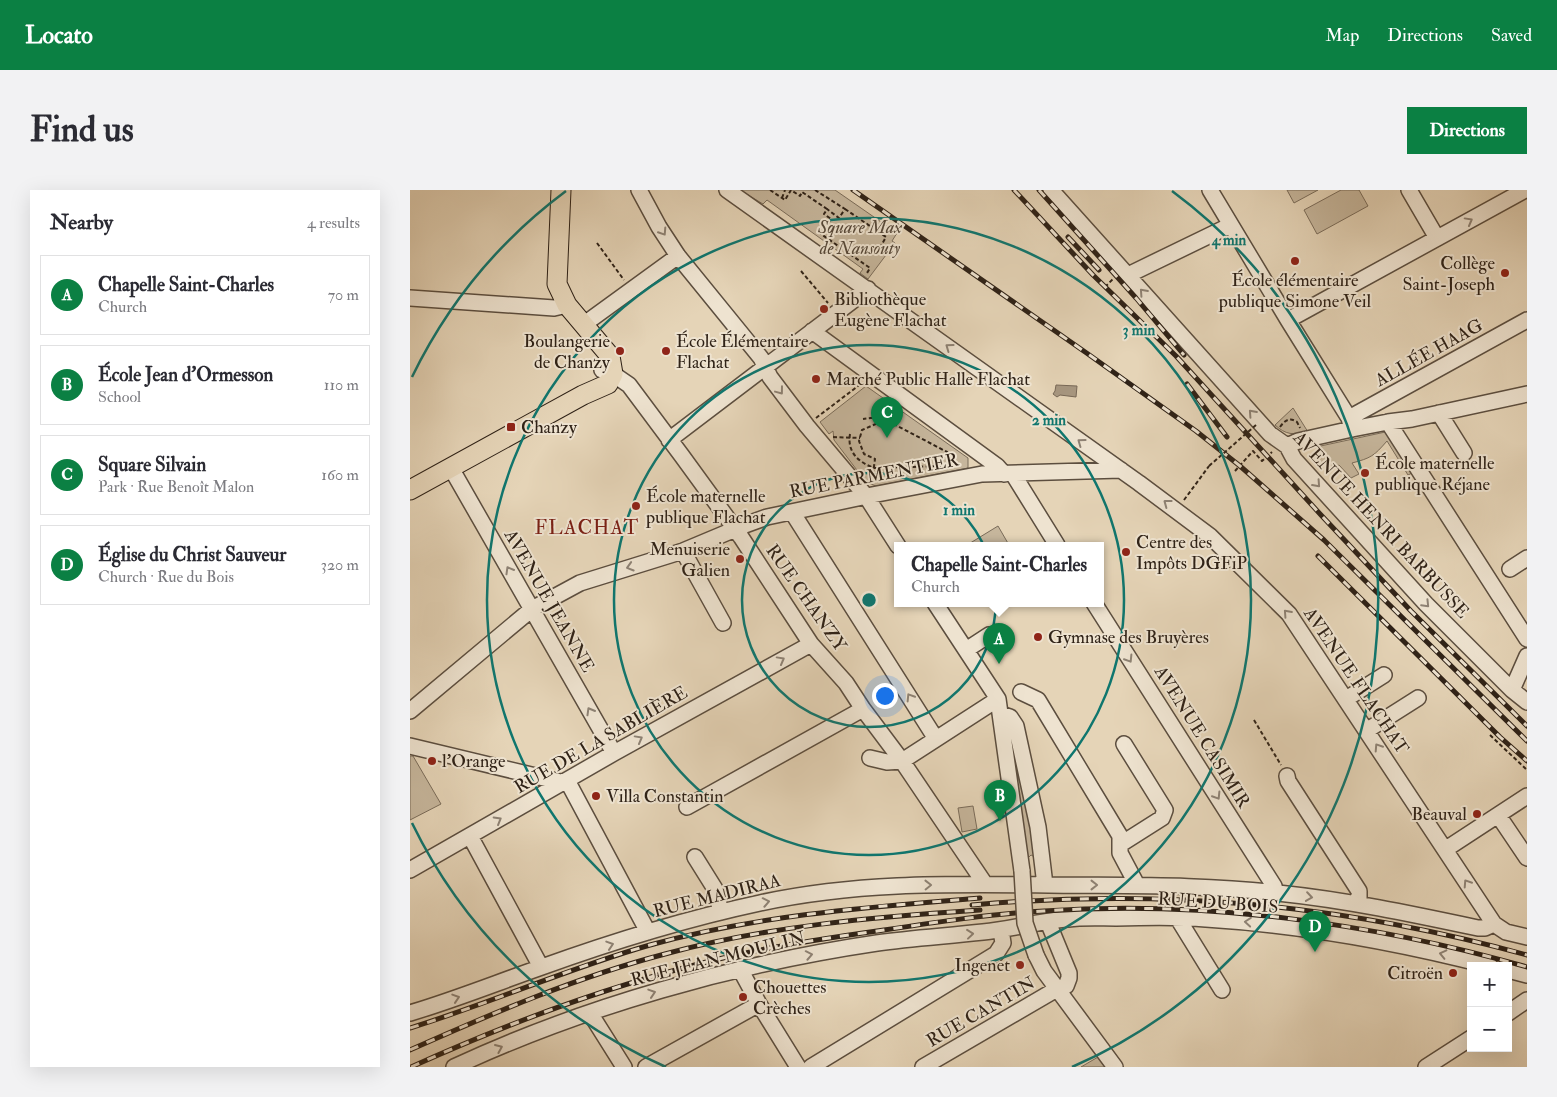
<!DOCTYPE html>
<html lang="en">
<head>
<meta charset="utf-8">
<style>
	body { margin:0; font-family:"IM FELL Double Pica",serif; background:#f2f2f3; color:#2b2b33 }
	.controls { position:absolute; right:15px; bottom:15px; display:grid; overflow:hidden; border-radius:0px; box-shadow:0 5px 20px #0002 }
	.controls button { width:45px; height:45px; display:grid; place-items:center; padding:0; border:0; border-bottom:1px solid #e1e1e2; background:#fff; color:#2b2b33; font:25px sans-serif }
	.you { position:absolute; left:474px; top:505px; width:18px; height:18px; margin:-12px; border:4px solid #fff; border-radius:50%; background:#1a73e8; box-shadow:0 0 0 8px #1a73e833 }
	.badge { display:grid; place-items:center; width:32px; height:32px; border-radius:50%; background:#0b8043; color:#fff; font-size:16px; font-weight:700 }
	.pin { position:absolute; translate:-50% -41px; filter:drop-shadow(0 1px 2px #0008) }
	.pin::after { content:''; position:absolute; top:26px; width:18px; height:15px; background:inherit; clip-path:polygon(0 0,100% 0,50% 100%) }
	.popup { position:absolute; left:484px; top:352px; width:210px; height:65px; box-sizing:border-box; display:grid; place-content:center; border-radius:0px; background:#fff; filter:drop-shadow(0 1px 4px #0005); font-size:16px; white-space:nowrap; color:#7c7c81 }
	.popup b { font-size:19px; color:#2b2b33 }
	.popup::after { content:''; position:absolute; left:50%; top:100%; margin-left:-10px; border:10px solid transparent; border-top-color:#fff }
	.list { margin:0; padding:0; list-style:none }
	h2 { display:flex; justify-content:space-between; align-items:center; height:65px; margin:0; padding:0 20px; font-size:21px }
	h2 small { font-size:16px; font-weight:400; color:#7c7c81 }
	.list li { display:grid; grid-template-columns:32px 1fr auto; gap:15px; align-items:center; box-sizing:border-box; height:80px; margin:0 10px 10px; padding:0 10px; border:1px solid #e1e1e2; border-radius:0px }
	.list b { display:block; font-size:19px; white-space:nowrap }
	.list p { margin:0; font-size:16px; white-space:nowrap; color:#7c7c81 }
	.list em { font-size:16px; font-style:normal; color:#7c7c81 }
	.map { position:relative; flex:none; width:1117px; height:877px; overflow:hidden; border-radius:0px }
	header { display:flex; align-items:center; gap:30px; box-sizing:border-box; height:70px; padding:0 25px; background:#0b8043; color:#fff }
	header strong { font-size:24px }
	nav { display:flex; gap:28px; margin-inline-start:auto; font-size:18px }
	.intro { display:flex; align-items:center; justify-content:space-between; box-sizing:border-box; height:120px; padding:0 30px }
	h1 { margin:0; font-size:35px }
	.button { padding:12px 22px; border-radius:0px; background:#0b8043; color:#fff; font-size:18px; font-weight:700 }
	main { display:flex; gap:30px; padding:0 30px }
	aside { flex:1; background:#fff; border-radius:0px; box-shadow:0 5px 20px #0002 }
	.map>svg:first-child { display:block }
	.green { fill:#c6b69c; stroke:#7a6c5a }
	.water { fill:#a79781; stroke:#776857 }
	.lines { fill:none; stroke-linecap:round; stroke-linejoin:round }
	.minor-casing { stroke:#5c4e3f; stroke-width:18 }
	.major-casing { stroke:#2f2217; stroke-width:21 }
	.path { stroke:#2f2217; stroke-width:2; stroke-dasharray:4 2.5; stroke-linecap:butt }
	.minor { stroke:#eee3d0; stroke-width:15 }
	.major { stroke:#e5d4b7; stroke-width:19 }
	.rail-casing { stroke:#2f2217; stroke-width:5 }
	.rail { stroke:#eee3d0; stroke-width:3; stroke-dasharray:9; stroke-linecap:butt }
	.minor-bridge-casing { stroke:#5c4e3f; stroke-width:18; stroke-linecap:butt }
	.path-bridge { stroke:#2f2217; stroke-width:2; stroke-dasharray:4 2.5; stroke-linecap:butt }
	.minor-bridge { stroke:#eee3d0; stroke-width:15 }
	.oneway { stroke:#8e8274 }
	.ring { fill:none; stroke:#0f766e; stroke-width:2.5 }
	.poi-dot { fill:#8f2418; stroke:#eee3d0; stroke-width:2 }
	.labels { text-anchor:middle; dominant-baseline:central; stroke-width:4; stroke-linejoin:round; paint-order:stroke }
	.park-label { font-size:18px; font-style:italic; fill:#554738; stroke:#eee3d0 }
	.poi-label { font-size:18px; fill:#2f2217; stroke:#eee3d0; text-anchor:start }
	.street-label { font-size:18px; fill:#2f2217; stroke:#eee3d0 }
	.quarter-label { font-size:20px; letter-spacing:1px; fill:#7a1f14; stroke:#eee3d0 }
	.centre { fill:#0f766e; stroke:#eee3d0; stroke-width:2.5 }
	.ring-label { font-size:15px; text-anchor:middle; font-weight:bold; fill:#0f766e; stroke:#eee3d0; stroke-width:4; stroke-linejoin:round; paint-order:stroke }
</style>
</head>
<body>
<header>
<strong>Locato</strong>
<nav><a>Map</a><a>Directions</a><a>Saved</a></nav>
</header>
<div class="intro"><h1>Find us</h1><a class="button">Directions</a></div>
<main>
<aside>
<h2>Nearby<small>4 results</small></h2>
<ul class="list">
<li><span class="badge">A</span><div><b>Chapelle Saint-Charles</b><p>Church</p></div><em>70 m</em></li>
<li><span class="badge">B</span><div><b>École Jean d'Ormesson</b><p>School</p></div><em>110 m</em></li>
<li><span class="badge">C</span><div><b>Square Silvain</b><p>Park · Rue Benoît Malon</p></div><em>160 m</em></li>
<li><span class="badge">D</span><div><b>Église du Christ Sauveur</b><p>Church · Rue du Bois</p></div><em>320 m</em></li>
</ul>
</aside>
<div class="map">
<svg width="1117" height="877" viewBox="0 0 1117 877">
	<rect width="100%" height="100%" fill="#e5d4b7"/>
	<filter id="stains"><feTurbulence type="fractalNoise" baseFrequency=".004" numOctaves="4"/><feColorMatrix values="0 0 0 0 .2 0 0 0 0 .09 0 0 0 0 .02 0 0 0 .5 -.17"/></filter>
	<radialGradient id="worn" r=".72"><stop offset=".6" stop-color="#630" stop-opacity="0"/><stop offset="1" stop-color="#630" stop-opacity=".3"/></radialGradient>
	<path class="green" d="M330,0H425L487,43L482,51L485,53L458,89L450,83L453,79L357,10L353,14Z
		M877,0H908L884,13Z
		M931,0H949L958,16L907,44L894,20Z
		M456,196L558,268V278L466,296L456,292L424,250L423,241L419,244L410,232Z
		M883,218L898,242C883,245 876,245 865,235Z
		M980,241L1006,281L998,285L977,251C964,266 961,268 942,273L949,284L941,288L929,275L921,279L917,273L912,276L903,266L911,263L906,257Z
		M588,336L599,355H557Z
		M599,542H600L622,639L625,667L621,665L618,668Z
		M0,566H3L31,614L0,630Z
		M563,616L567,639L552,642L548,618Z
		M688,867L695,877H671Z"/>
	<path class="water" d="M646,195L667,196L666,207L650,205L647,207L643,204L645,201Z"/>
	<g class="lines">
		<defs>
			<path id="minor" d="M229,0L249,37L268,66L351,168L360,187L397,236L456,306L488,356
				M317,0L729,293L800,346L879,424L1084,734L1096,742L1117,747
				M641,0L860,244L877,256L884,269L1016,414L1102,500L1117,512
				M800,0L878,130L939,228L942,239
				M999,0L1027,48
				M718,85L821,35
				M0,108L144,118L157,115
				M878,130L1115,0
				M173,135L268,66
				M402,141L587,276L594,284
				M192,180L203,184L219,195L272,266L331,347L401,454L436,493L453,519L492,571L575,694
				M1029,223L1054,263
				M939,228L1117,130
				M978,232L1117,449
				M259,250L458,99
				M877,256L888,251L942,239L978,232L1002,229L1117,204
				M41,278L204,563
				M603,284L647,355
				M382,322L526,549
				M273,361L313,433
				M1100,379L1117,368
				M525,413L588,509L612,681
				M684,413L864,696L866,703
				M556,460L579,445
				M1102,500L1117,466
				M611,502L628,510L710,646V663L727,695
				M936,509L974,485
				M0,521L122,419L170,393L273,361L335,335L357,327L462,305L572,284L711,280
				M591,524L600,527L606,536L628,637L635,695
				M956,541L1008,508
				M0,556L159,594L238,742
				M460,568L477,572L492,571L588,509
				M877,586L878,591L949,701V714
				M277,617L453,519
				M1088,625L1117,668
				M60,646L131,777
				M711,654L752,628L755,620L714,554
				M1036,659L1117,606
				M285,667L305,699L311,722
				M0,680L204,563L401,454
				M767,727L812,800
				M626,765L634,781L705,877
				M330,779L349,814L388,877
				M1098,780L1117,785
				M0,823C44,810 86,793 129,778C201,752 275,729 350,713C447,692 540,694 639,695C715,696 792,694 868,703C936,710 1002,724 1068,738H1075L1084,734
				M180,823L214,877
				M1098,823L1117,810
				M44,877C175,816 325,774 467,753C502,748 538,746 573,742C602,739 629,731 658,729C673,727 690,728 706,728C736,727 766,726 796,729C892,735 987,752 1080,776
				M236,877L349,814
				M401,877L586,764L593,753L591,740
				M513,877L640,803L656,796L659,788V783L638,732
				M1016,877L1061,848"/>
			<path id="major" d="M0,300L173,205L198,194L203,184L200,166L157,115L147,94L151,0"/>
		</defs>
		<use href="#minor" class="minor-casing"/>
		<use href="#major" class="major-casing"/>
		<path class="path" d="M360,0L375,10L381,0L390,6L392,2L417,19L414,24L421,29L411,44L460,78L457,83
			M405,0L435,19L429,28L417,19
			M372,8L375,0
			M435,19L476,47L471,56
			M187,53L214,90
			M391,81L418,113
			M695,97L704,88
			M406,228L452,193
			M870,237C875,230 880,227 887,232L890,238
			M440,244C437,262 448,272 464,278L535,276L544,270L537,262L478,231L469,227L453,229
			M423,247L450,248
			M825,281L843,261L852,271L862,262
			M462,291L465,269L454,264L449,251L452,240L468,233L472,208
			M774,310L799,276
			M844,530L871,575
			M1080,545L1117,580"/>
		<use href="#minor" class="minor"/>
		<use href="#major" class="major"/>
		<defs>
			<path id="rail" d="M443,0L678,164L786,241L830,276L914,350L1117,551
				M604,0L683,85L766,166L911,325L1001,421L1117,536
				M629,0L726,108L774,165
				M658,47L689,80
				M777,194L817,247
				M908,366L1090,547L1117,571
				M562,715C754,698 931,714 1117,765
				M0,838C81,813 159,778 240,755C348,725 459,717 570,708
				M0,860C83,823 167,787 255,764C358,736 464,727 570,720
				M1,877C105,830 214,790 326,765C375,754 424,747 474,740C527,732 580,724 634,721C794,710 963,733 1117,777"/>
		</defs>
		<use href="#rail" class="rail-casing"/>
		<use href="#rail" class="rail"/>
		<defs>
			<path id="minor-bridge" d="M612,681L615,733L626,765"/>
		</defs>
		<use href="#minor-bridge" class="minor-bridge-casing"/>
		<path class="path-bridge" d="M799,276L846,235"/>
		<use href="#minor-bridge" class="minor-bridge"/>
	</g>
	<defs><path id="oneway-chevron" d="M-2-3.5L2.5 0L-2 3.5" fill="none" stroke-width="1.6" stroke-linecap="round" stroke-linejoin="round" transform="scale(1.25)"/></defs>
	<g class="oneway">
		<use href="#oneway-chevron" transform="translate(1059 31) rotate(-29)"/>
		<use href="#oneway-chevron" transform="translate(253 42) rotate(57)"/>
		<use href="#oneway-chevron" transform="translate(733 102) rotate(-132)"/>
		<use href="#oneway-chevron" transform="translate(539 157) rotate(-144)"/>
		<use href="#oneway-chevron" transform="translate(370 201) rotate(53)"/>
		<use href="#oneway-chevron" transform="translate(842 223) rotate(-132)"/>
		<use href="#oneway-chevron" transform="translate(671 252) rotate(-144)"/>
		<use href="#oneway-chevron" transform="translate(907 294) rotate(48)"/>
		<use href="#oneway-chevron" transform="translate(757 313) rotate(-143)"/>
		<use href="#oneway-chevron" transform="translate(220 377) rotate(163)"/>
		<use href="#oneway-chevron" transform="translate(99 380) rotate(-120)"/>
		<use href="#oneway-chevron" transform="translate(1016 414) rotate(46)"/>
		<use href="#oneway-chevron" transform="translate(877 423) rotate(-132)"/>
		<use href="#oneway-chevron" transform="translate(719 469) rotate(58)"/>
		<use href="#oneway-chevron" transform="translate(371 470) rotate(-29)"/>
		<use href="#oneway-chevron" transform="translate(500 507) rotate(-122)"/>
		<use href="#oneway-chevron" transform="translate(180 521) rotate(-120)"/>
		<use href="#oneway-chevron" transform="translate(229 549) rotate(-29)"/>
		<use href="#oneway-chevron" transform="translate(968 557) rotate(-123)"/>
		<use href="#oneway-chevron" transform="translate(807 606) rotate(58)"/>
		<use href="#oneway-chevron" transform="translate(88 630) rotate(-30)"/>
		<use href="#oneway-chevron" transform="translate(1057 693) rotate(-123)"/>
		<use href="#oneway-chevron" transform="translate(518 695) rotate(-1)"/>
		<use href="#oneway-chevron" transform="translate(684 695)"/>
		<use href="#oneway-chevron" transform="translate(899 707) rotate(8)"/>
		<use href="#oneway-chevron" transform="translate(356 712) rotate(-11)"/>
		<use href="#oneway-chevron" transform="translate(838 732) rotate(-175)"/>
		<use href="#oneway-chevron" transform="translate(560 744) rotate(-6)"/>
		<use href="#oneway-chevron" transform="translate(200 755) rotate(-18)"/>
		<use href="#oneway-chevron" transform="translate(1033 764) rotate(-167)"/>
		<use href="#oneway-chevron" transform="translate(399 765) rotate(-11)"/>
		<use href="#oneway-chevron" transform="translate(242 803) rotate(-18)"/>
		<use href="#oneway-chevron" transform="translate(46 808) rotate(-18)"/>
		<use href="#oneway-chevron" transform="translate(89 858) rotate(-23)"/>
	</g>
	<g class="ring">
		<circle cx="459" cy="410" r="127"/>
		<circle cx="459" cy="410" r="255"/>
		<circle cx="459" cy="410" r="382"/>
		<path d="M256 877A509 509 0 0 1 2 633M2 187A509 509 0 0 1 156 1M762 1A509 509 0 0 1 662 877"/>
	</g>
	<g class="poi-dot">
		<circle cx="885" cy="71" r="5"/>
		<circle cx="1095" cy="83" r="5"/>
		<circle cx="414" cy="119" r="5"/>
		<circle cx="210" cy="161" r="5"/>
		<circle cx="256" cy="161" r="5"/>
		<circle cx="406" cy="189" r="5"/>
		<rect x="96" y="232" width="10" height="10" rx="2.5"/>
		<circle cx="955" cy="283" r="5"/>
		<circle cx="226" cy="316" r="5"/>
		<circle cx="716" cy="362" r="5"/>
		<circle cx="330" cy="369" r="5"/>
		<circle cx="628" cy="447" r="5"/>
		<circle cx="22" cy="571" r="5"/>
		<circle cx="186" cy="606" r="5"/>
		<circle cx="1067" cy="624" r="5"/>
		<circle cx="610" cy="775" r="5"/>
		<circle cx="1043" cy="783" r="5"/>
		<circle cx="333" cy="807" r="5"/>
	</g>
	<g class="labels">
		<g class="park-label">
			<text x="450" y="37">Square Max<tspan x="450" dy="21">de Nansouty</tspan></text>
		</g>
		<g class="poi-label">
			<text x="1085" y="73" text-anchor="end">Collège<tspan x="1085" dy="21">Saint-Joseph</tspan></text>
			<text x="885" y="90" text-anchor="middle">École élémentaire<tspan x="885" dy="21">publique Simone Veil</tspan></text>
			<text x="424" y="109">Bibliothèque<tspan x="424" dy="21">Eugène Flachat</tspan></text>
			<text x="200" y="151" text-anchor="end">Boulangerie<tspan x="200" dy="21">de Chanzy</tspan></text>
			<text x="266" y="151">École Élémentaire<tspan x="266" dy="21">Flachat</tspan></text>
			<text x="416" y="189">Marché Public Halle Flachat</text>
			<text x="111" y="237">Chanzy</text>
			<text x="965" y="273">École maternelle<tspan x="965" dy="21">publique Réjane</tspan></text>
			<text x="236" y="306">École maternelle<tspan x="236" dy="21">publique Flachat</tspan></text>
			<text x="726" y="352">Centre des<tspan x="726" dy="21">Impôts DGFiP</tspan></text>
			<text x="320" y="359" text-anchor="end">Menuiserie<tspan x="320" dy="21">Galien</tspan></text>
			<text x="638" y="447">Gymnase des Bruyères</text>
			<text x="32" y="571">l'Orange</text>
			<text x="196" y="606">Villa Constantin</text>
			<text x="1057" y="624" text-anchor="end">Beauval</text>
			<text x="600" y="775" text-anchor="end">Ingenet</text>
			<text x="1033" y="783" text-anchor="end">Citroën</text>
			<text x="343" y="797">Chouettes<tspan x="343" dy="21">Crèches</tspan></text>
		</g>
		<g class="street-label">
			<text transform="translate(1019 163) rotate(-29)">ALLÉE HAAG</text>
			<text transform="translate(464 286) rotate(-11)">RUE PARMENTIER</text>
			<text transform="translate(971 335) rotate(47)">AVENUE HENRI BARBUSSE</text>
			<text transform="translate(396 408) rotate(55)">RUE CHANZY</text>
			<text transform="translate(139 411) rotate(60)">AVENUE JEANNE</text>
			<text transform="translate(946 491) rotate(56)">AVENUE FLACHAT</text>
			<text transform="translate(792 547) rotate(58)">AVENUE CASIMIR</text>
			<text transform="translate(191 550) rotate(-30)">RUE DE LA SABLIÈRE</text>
			<text transform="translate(307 706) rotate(-14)">RUE MADIRAA</text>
			<text transform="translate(808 713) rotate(4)">RUE DU BOIS</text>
			<text transform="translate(308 769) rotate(-14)">RUE JEAN MOULIN</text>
			<text transform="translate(571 822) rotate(-30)">RUE CANTIN</text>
		</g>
		<g class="quarter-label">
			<text x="177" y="337">FLACHAT</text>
		</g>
	</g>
	<circle cx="459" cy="410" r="8" class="centre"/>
	<g class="ring-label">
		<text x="819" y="55">4 min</text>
		<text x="729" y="145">3 min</text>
		<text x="639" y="235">2 min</text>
		<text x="549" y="325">1 min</text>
	</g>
	<rect width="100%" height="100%" filter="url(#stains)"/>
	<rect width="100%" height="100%" fill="url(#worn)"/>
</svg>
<div class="controls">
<button>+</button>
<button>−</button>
</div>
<div class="you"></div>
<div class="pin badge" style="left:589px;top:474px">A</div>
<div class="popup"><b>Chapelle Saint-Charles</b>Church</div>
<div class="pin badge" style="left:590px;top:631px">B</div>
<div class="pin badge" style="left:477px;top:248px">C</div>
<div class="pin badge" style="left:905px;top:762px">D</div>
</div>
</main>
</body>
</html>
